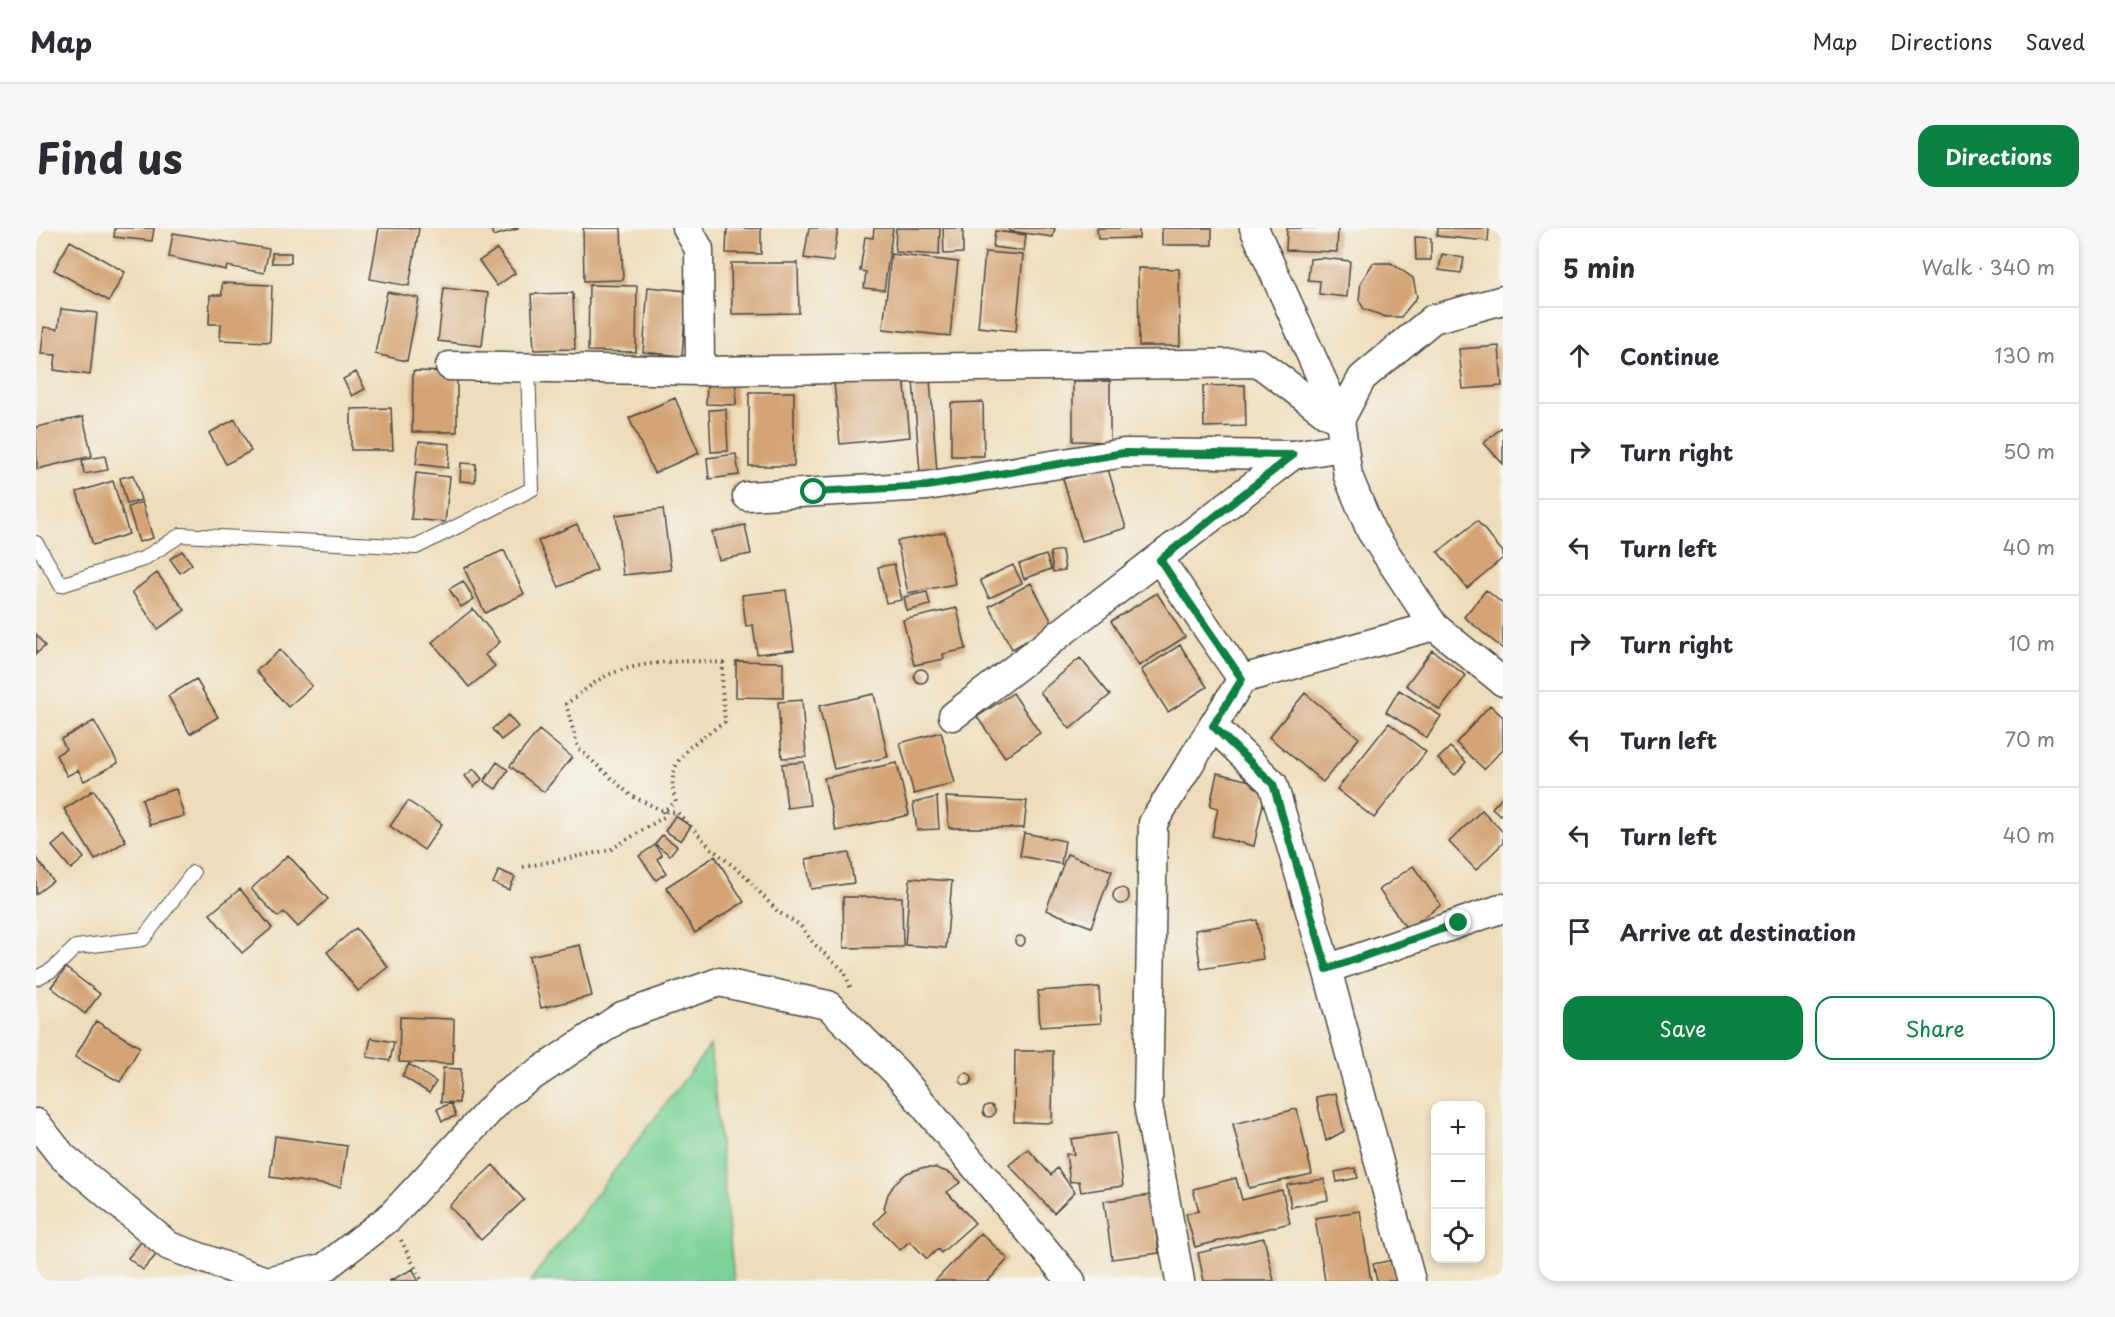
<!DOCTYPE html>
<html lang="en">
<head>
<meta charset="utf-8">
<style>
	body { margin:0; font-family:"Playpen Sans",sans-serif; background:#f7f7f7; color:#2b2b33 }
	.controls { position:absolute; right:18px; bottom:18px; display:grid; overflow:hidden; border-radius:12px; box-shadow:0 3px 9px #0003 }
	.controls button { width:54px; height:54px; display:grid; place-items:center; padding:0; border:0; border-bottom:2px solid #e1e1e2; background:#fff; color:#2b2b33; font:30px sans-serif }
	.stop { position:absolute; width:18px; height:18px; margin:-14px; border:4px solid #0b8043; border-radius:50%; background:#fff }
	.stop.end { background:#0b8043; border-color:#fff; box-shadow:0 2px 6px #0008 }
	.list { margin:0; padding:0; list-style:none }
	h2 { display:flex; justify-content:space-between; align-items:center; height:78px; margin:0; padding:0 24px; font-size:26px }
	h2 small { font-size:20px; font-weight:400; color:#7c7c81 }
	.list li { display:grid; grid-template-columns:39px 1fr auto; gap:18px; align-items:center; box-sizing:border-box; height:96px; padding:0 24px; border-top:2px solid #e1e1e2 }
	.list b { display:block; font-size:22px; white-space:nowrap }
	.list em { font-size:20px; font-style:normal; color:#7c7c81 }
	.actions { display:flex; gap:12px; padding:18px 24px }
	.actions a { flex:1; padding:14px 0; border:2px solid #0b8043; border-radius:18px; text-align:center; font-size:21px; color:#0b8043 }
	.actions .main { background:#0b8043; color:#fff }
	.icon { flex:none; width:33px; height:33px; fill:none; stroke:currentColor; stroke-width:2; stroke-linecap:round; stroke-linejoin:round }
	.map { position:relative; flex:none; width:1467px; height:1053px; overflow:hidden; border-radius:18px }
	header { display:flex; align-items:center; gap:36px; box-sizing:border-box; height:84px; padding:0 30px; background:#fff; border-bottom:2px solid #e1e1e2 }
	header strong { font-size:28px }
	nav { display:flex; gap:33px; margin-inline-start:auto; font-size:21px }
	.intro { display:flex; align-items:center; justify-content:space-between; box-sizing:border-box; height:144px; padding:0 36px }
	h1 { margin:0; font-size:42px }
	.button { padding:15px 27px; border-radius:18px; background:#0b8043; color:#fff; font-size:21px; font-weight:700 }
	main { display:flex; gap:36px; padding:0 36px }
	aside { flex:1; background:#fff; border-radius:18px; box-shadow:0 3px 9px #0003 }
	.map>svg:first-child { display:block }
	.green { fill:#7bd196; stroke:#537e60; stroke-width:1.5 }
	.building { fill:#d4a476 }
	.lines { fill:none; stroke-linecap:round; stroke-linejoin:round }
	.lane-casing { stroke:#484640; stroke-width:16 }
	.street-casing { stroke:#484640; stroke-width:31 }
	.path { stroke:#484640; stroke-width:4; stroke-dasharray:1.5 4.5; stroke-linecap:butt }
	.lane { stroke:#fff; stroke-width:14 }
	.street { stroke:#fff; stroke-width:28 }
	.route { stroke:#0b8043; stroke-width:8 }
</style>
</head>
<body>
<header>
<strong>Map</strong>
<nav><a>Map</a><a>Directions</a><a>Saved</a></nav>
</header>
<div class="intro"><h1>Find us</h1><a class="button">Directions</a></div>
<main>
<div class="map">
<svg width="1467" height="1053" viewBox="0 0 1467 1053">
	<rect width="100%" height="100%" fill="#f6f6f2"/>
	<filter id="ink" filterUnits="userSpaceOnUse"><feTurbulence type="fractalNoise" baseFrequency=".0167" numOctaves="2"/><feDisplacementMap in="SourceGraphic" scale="12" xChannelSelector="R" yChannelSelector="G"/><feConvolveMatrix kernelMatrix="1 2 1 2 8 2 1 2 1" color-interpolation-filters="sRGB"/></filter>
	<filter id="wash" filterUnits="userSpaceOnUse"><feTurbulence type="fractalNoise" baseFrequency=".008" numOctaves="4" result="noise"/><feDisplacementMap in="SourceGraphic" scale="24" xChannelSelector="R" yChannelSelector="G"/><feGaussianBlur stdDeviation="1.35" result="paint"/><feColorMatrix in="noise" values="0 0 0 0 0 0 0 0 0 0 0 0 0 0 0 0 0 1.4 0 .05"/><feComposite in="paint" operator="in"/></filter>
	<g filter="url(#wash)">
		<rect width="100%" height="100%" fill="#eeddba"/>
		<path class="green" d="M674,818L698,1053H494Z"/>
		<g id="blocks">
			<path class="building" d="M79,0H118L116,13L78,9Z
				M343,0H383L373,58L334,51Z
				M455,0H482V1L457,8Z
				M547,0H585L587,52L548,53Z
				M691,0H725V26L690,25Z
				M773,0H802L797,34L768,30Z
				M838,0H857L848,62L828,60L830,44L824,43L829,9L837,10Z
				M860,0H904L903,27L859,24Z
				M907,0H927V25L908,26Z
				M973,0H1019L1017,9L973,3Z
				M1061,0H1103V10L1062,11Z
				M1126,0H1176V17H1126Z
				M1251,0H1302L1301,24L1250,22Z
				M1402,0H1453L1452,13L1401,8Z
				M959,3L990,7L988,23L957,19Z
				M137,5L233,21L228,45L191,38L190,42L133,29Z
				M1379,9L1395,10V32H1380Z
				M34,13L89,44L73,73L18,42Z
				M461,21L479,45L461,58L443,33Z
				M949,24L987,27L980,103L942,99Z
				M236,25H255V35H236Z
				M855,26L922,34L914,108L847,101Z
				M1406,26L1428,30L1425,45L1403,42Z
				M1286,30L1314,33L1311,69L1283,66L1284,53L1272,52L1274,31Z
				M695,35H762L763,85L696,86Z
				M1337,35H1355L1377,50L1381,69L1365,89H1350L1328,81L1323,72L1325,54Z
				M1102,40L1143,41L1144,118H1103Z
				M186,55L236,57L234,114L184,112L185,96H173L174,67H186Z
				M553,57L601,58L600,124L552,123Z
				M612,59L651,63L646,128L607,124Z
				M408,60L452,65L446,118L402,113Z
				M351,64L383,70L371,133L339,126Z
				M537,65L539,121L498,122L495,66Z
				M25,81L61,85L54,147L18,142L20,127L5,126L8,99L22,101Z
				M1463,118L1466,158L1427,161L1423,121Z
				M377,143L421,144V204H376Z
				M320,144L329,161L316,168L307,151Z
				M868,148L874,209L804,216L798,155Z
				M894,151L901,244L884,245L877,152Z
				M1037,153H1074V214L1037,213Z
				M671,155L700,156V177L670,176Z
				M1209,157L1210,198L1168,199L1167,158Z
				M713,164H758V238H713Z
				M639,170L663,225L618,245L593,190Z
				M947,174L948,228H915V175Z
				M355,180L357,222H315V181Z
				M690,181L692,223L675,224L673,182Z
				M47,189L56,228L1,241L0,199Z
				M199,191L215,223L190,236L173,205Z
				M1467,198V236L1448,215Z
				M383,213L414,216L412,240L380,236Z
				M700,226L703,247L673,251L671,230Z
				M69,228L72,242L48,246L46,232Z
				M425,235L440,236L439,254L424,253Z
				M1071,238L1090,300L1046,313L1027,251Z
				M380,245L414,249L409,294L375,291Z
				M97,247L105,272L91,276L84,250Z
				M77,253L93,306L57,317L41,264Z
				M106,274L117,310L103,314L92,279Z
				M627,281L635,342L587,347L580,287Z
				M1441,293L1467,324V330L1431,360L1402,324Z
				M541,296L561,342L523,359L502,313Z
				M709,297L715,326L683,332L676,304Z
				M909,304L919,356L872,365L861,313Z
				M468,322L488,366L449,385L428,340Z
				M1026,322L1029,342L1017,344L1014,324Z
				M146,323L156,336L144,345L134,331Z
				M1010,327L1015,341L988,351L983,336Z
				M858,336L866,372L850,375L842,339Z
				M977,337L986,355L953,370L944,352Z
				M121,345L149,382L122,401L96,364Z
				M427,353L438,371L425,379L413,361Z
				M995,355L1018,398L976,421L953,378Z
				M750,362L758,422L721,426L717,397L710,398L706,367Z
				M1450,362L1467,376V421L1428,389Z
				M891,364L894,377L871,383L868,369Z
				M1121,365L1149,409L1103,438L1075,393Z
				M921,380L930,421L907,426L908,431L878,437L867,392Z
				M437,381L464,414L449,427L459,438L433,459L396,414Z
				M0,406L9,418L0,426Z
				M1144,417L1171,459L1132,484L1105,442Z
				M244,422L276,458L252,479L220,443Z
				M1396,422L1430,448L1404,482L1370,457Z
				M1044,430L1074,467L1034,501L1004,464Z
				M700,433L747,434V470L700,469Z
				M878 448a7 7 0 1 1 14 0a7 7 0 1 1-14 0Z
				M160,451L182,489L154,506L132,468Z
				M1363,462L1405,488L1391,510L1350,484Z
				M977,465L1004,505L969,529L941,489Z
				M1269,465L1323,510L1287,554L1233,509Z
				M838,466L852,529L798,541L783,478Z
				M766,472L770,529L746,530L742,474Z
				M1454,477L1467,489V521L1448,541L1420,515Z
				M472,487L482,499L465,512L456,501Z
				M58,493L82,535L48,553L42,542L31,548L20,527L30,521L25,511Z
				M1353,495L1390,524L1338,590L1301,561Z
				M503,502L536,529L508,564L474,538Z
				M905,504L919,555L878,566L864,515Z
				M1414,519L1430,534L1419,547L1402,531Z
				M461,534L472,542L460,561L448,553Z
				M768,534L774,577L751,580L746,536Z
				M861,535L873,587L800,603L788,550Z
				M438,541L446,551L438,559L429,548Z
				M1181,545L1231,557L1218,618L1176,608L1182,580L1174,578Z
				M140,561L148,588L114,597L106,571Z
				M58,562L90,613L59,632L28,581Z
				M1467,568V584L1464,587L1456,580Z
				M901,569L903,601L881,602L877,575Z
				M910,569L991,573L988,600H913Z
				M372,573L406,596L388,622L354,598Z
				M1446,582L1467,604V615L1440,642L1413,614Z
				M639,588L655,598L645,613L629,603Z
				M988,605L1029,613L1025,636L984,628Z
				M29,607L48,630L35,641L16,618Z
				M626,607L641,618L634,627L619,616Z
				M619,617L626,627L621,631L630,645L620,652L603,628Z
				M813,625L818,655L775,661L770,631Z
				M1031,626L1076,643L1055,699L1010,682Z
				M252,627L292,671L262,699L248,684L242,689L215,661Z
				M679,628L708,674L659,705L630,659Z
				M0,629L17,653L0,666Z
				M1377,638L1405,677L1371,701L1343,662Z
				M463,642L479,649L473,662L457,655Z
				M874,650L916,653L910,720L869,717Z
				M1077 668a8 8 0 1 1 16 0a8 8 0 1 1-16 0Z
				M204,661L236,700L206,725L174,686Z
				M807,669H866L867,719L808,720Z
				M1221,692L1227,731L1165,741L1159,702Z
				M320,700L352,739L322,763L291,724Z
				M979 713a5 5 0 1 1 10 0a5 5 0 1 1-10 0Z
				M544,717L556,768L505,780L493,728Z
				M30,740L64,766L49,786L15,759Z
				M1063,759L1065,795L1004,799L1002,763Z
				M364,789L418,791L417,836L363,834Z
				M60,793L104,819L84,854L39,829Z
				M335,810L358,814L354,833L331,829Z
				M979,823H1017L1016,895L978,894Z
				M373,836L400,854L393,865L366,848Z
				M407,840L425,841L423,875L405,874Z
				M924 851a6 6 0 1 1 12 0a6 6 0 1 1-12 0Z
				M1300,865L1308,903L1290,913L1280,869Z
				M415,875L420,888L406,893L401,881Z
				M947 883a6 6 0 1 1 12 0a6 6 0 1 1-12 0Z
				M1261,881L1276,946L1213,960L1197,896Z
				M1080,905L1087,958L1045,964L1043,953L1034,954L1030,926L1038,927L1035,911Z
				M239,908L311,918L305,959L234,949Z
				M992,921L1015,947L1021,940L1039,964L1018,985L973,937Z
				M457,937L488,972L445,1012L413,978Z
				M885,940H900L914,945L925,954L911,964L939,995L905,1025L902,1021L891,1031L874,1013L864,1022L838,995L850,983L848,980L852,966L860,954L871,945Z
				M1319,940L1322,950L1301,954L1299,944Z
				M1200,950L1206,972L1246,962L1254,995L1159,1019L1150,986L1163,983L1157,961Z
				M1288,951L1292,972L1255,979L1251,957Z
				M1115,967L1123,1025L1076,1031L1068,973Z
				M1324,983L1335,1053H1289L1279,990Z
				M945,1005L972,1031L952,1053H899Z
				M110,1008L126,1020L107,1042L92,1030Z
				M1228,1010L1238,1053H1168L1162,1025Z
				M1357,1032L1361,1053H1341L1337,1036Z
				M377,1041L382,1053H353Z"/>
		</g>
	</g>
	<g filter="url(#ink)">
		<use href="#blocks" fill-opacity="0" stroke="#484640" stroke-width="1.5"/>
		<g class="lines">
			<defs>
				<path id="lane" d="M0,315L25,357L107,331L145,307L380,319L496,261L492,139
					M0,750L16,742L40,719L107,711L157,645"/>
				<path id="street" d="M651,0L663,21L664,143
					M1218,0L1304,192
					M1467,72L1397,91L1326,150L1304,192L1312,248L1335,303L1398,398L1467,454
					M414,138L664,143L1223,135L1291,186L1304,192
					M711,268L891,258L1088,225L1257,227L1307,219
					M1124,332L1206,451
					M917,488L1257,227
					M1177,498L1237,556L1291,741
					M0,895L26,928L133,1018L230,1053L288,1040L354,989L467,868L586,788L683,754L792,777L860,844L1035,1053
					M1144,1053L1112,876L1117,595L1206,451L1398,398
					M1375,1053L1291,741L1467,680"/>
			</defs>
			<use href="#lane" class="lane-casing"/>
			<use href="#street" class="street-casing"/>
			<path class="path" d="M487,639L574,622L628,589L627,583L640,574C626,531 658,515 689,494L686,459L687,435C651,431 605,433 572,447C557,454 543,467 530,476L542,520L594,567L627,583L642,585L675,620L708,647L742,684L764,697L778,716L808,743L815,761
				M365,1012L386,1053"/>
			<use href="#lane" class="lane"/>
			<use href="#street" class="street"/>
		</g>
	</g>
	<g class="lines" filter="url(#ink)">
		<path class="route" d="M778,264L891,258L1088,225L1257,227L1124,332L1206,451L1177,498L1237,556L1291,741L1423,695"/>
	</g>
</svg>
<div class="controls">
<button>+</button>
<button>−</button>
<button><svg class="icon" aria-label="locate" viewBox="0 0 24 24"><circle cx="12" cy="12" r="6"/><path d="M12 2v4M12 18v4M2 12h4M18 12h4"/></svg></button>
</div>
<div class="stop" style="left:778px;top:264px"></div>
<div class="stop end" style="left:1423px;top:695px"></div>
</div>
<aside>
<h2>5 min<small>Walk · 340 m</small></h2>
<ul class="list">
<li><svg class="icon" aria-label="ahead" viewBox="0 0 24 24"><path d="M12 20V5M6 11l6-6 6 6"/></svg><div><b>Continue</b></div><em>130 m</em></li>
<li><svg class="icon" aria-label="right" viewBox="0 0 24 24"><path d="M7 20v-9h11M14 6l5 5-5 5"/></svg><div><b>Turn right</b></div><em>50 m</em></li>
<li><svg class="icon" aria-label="left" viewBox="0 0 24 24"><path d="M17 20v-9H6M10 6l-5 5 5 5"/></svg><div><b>Turn left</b></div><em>40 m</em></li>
<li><svg class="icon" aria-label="right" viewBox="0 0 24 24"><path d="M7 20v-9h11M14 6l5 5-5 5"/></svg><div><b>Turn right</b></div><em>10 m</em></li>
<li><svg class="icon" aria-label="left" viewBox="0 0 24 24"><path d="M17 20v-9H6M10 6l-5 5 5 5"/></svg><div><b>Turn left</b></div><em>70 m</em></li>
<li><svg class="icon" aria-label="left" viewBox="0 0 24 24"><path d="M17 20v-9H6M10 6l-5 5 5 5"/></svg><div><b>Turn left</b></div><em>40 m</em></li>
<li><svg class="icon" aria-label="arrive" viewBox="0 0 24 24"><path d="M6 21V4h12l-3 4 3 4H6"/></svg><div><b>Arrive at destination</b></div></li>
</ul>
<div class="actions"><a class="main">Save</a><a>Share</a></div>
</aside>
</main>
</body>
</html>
